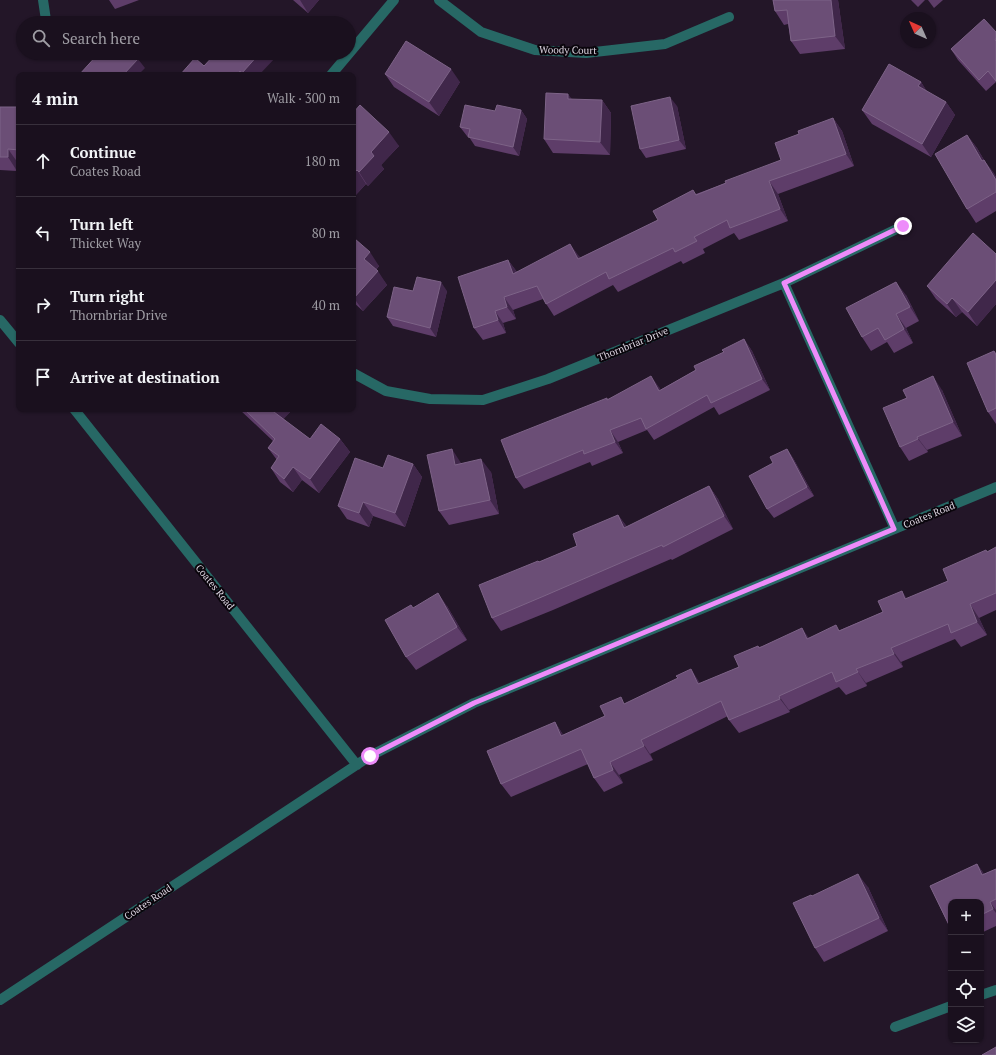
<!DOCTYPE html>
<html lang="en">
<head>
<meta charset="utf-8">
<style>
	body { margin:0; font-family:"PT Serif",serif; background:#231927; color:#f1f3f6 }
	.controls { position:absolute; right:12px; bottom:12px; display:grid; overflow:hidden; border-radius:8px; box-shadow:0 1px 3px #0004 }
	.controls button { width:36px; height:36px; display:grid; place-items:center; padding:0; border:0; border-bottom:1px solid #38303c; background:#1a101e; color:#f1f3f6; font:20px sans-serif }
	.compass { position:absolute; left:900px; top:12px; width:36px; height:36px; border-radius:50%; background:#1a101e; box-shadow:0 1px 3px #0004; rotate:315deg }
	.stop { position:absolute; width:12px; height:12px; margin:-9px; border:3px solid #ed8cfa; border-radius:50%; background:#fff }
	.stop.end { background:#ed8cfa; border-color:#fff; box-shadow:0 1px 4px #0008 }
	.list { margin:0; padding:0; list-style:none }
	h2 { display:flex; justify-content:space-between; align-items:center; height:52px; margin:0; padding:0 16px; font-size:17px }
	h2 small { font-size:13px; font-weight:400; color:#9f9da4 }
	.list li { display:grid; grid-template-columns:26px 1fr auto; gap:12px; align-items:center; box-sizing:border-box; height:72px; padding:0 16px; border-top:1px solid #38303c }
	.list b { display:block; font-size:15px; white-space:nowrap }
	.list p { margin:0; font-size:13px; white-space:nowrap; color:#9f9da4 }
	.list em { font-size:13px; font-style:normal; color:#9f9da4 }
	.icon { flex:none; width:22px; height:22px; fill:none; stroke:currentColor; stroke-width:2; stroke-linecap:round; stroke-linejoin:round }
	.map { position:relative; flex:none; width:996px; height:1055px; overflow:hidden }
	.search { position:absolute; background:#1a101e; box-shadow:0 1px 3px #0004; left:16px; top:16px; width:340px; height:44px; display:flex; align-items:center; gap:10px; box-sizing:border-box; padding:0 14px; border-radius:22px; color:#9f9da4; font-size:15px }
	.panel { position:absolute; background:#1a101e; box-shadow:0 1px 3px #0004; left:16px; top:72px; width:340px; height:340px; border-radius:8px }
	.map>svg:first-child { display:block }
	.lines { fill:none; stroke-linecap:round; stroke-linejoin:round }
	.minor { stroke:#276865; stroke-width:10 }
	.wall { fill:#5e3d69 }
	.shaded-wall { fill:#40274a }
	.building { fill:#6b4e76; stroke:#7d6387 }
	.route { stroke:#ed8cfa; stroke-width:5 }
	.labels { text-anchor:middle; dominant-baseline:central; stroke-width:4; stroke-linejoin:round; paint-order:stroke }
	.street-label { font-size:10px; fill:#ddd5e1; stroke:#0a050c }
</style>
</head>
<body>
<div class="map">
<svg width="996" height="1055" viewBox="0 0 996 1055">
	<rect width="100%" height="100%" fill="#231628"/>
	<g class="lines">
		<path class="minor" d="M43,0L46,20
			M439,0L481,32L535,50L586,53L665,44L729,17
			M331,75L394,0
			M784,283L895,529
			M0,320L19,343
			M353,373L386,391L430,399L483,400L548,379L784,283L903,226
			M74,409L357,765
			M981,995L996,990
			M0,1000L370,756L474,703L996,487
			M895,1027L951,1006"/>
	</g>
	<path class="wall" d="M109,0H139L115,9Z
		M293,0H319L308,13Z
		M773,0H838L845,49L800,54L791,41L788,24L784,25L775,11Z
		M911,0H925L918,7Z
		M928,0H943L934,8Z
		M996,32V82L986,91L958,60L951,49Z
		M385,74L460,82L439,116L394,87Z
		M921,82L927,92L946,102L955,115L931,157L872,124L862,110Z
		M602,100L611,113L610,155L553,153L544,139Z
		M677,106L686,149L646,158L640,149Z
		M0,107H19V163H18L17,171L0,170Z
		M521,110L527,119L519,156L475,146L469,137L467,136L460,127L495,111Z
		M353,113L399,146L381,165L384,169L368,186L366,184L353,198Z
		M833,118L842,131L854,166L778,194L788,221L739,240L734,233L703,249L705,253L683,264L681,261L618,292L613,285L554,316L543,299L513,310L516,319L503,323L506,333L483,340L474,328L508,260L517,272L579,256L580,258L658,220L696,194L726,183L781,160L799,134Z
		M967,135L977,148L984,160L996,177V211L976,223L967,209Z
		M353,242L379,266L376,270L387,285L363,311L353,302Z
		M996,254V304L977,326L962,312L956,317L936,299L927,286Z
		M413,291H447L436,337L393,326L387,317Z
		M906,295L919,321L906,328L913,343L894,353L887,342L871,351L862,337Z
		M744,339L752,351L770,390L719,415L714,407L654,440L647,430L618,442L623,453L592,466L590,462L524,489L516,478L608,399L659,387L660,390L696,370Z
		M994,351L996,353V424L988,412Z
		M942,390L962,436L927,450L928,452L909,461L900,447Z
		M239,409H293L283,419L310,439H340L350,452L319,493L302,480L293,492L280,482L271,468L277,460L268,448L273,441Z
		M787,449L793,458L814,496L774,518L767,509L773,463Z
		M461,463L491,472L499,514L449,525L439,511Z
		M413,464L422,477L405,527L373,516L369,527L347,519L338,506L383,468Z
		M709,486L718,499L733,529L672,560L671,559L553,610L501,631L492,618L539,562L577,546L618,515L627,527Z
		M996,547V610L979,618L987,635L961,647L955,639L901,662L903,667L866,683L867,686L846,695L839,687L789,710L790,712L739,733L729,720L728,716L650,754L653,760L619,775L623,783L604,792L594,778L588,764L511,797L501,784L555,722L563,735L605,716L626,703L701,683L739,667L758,646L759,647L809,638L840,630L883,612L907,599L948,581L987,552Z
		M447,606L467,640L416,670L406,657L413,608Z
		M977,864L984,874L996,869V926L981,933V902H951V930L930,886Z
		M868,887L888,931L824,962L815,948Z"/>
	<path class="shaded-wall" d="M300,0H319L308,13Z
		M831,0H838L845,49L835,36Z
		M260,53H274L277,56L259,75H243L242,73Z
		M138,59L145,68L138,75H123Z
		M451,69L460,82L439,116L429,102Z
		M240,71L242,75H236Z
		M921,82L930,96L918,86Z
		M568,94L578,107L568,99Z
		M670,97L677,106L686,149L679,140Z
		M602,100L611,113L610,155L600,142Z
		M946,102L955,115L931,157L922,144Z
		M521,110L527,119L519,156L513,147Z
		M833,118L842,131L854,166L846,154Z
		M389,132L399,146L381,165L384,169L368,186L359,172L371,152Z
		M967,135L977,148L992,174L982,161Z
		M8,149L18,163L17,171L8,157Z
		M984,160L994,173L996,177V180Z
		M357,170L366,184L353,198V174Z
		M769,181L778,194L788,221L780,209Z
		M570,244L579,256L587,271L578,259Z
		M370,252L379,266L373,272L364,259Z
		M508,260L517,272L513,274Z
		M378,271L387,285L363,311L354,298Z
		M996,280V304L977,326L968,312Z
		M441,282L447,291L436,337L430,328Z
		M896,282L906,295L919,321L910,307Z
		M504,297L513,310L516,319L507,307Z
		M952,298L962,312L956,317L947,304Z
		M495,311L503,323L506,333L498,320Z
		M896,314L906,328L913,343L904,329Z
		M744,339L752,351L770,390L762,379Z
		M651,376L659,387L667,402L659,391Z
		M933,376L942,390L962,436L953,422Z
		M270,409H293L280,423Z
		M610,430L618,442L623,453L615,442Z
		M917,437L927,450L928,452L918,439Z
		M340,439L350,452L319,493L310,479Z
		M452,449L461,463L465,478L455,465Z
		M787,449L793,458L814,496L807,487Z
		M481,459L491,472L499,514L490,500Z
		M413,464L422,477L405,527L395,513Z
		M293,467L302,480L293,492L284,479Z
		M709,486L718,499L733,529L724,516Z
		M363,502L373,516L369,527L359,513Z
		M618,515L628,528H624Z
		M902,591L911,605L905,599Z
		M438,593L447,606L467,640L457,627Z
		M970,604L979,618L987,635L977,622Z
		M802,628L811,641L807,639Z
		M891,648L901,662L903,667L894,654Z
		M691,669L700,683L708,698L698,684Z
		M856,669L866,683L867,686L858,672Z
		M779,696L789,710L790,712L780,699Z
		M555,722L564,736H561Z
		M641,740L650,754L653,760L644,746Z
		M610,762L619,775L623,783L613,770Z
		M977,864L987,878L982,875Z
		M858,874L868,887L888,931L879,918Z
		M990,902L996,910V913L993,909Z"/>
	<path class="building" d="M773,0H831L835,36L791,41L787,10L775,11Z
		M984,19L996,32V38L995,40L996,41V81L988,71L979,80L951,49Z
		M406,41L451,69L429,102L385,74Z
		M99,53H132L138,59L123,75H79Z
		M216,53H260L242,73L240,71L236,75H180L195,58L204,66Z
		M889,64L921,82L918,86L946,102L922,144L862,110Z
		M546,93L568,94V99L602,100L600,142L544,139Z
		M670,97L679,140L640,149L631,106Z
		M360,105L389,132L371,152L374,156L359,172L357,170L353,174V113Z
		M465,105L495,111L497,105L521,110L513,147L468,137L470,129L460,127Z
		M0,107H19V150L8,149V157H0Z
		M833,118L846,154L769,181L780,209L730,228L727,220L694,237L697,241L675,252L673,248L609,279L606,272L546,304L537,286L504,297L507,307L495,311L498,320L474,328L458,277L508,260L513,274L570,244L578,259L658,220L653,211L693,190L696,195L726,183L725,181L781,160L775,143L799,134L798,131Z
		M967,135L982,161L984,160L996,180V192L967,209L935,154Z
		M973,233L996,254V280L968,312L952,298L947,304L927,286Z
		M355,239L370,252L364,259L378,271L354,298L353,297V242Z
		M417,277L441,282L430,328L387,317L394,287L413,291Z
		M896,282L910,307L896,314L904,329L885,340L878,328L862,337L846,308Z
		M744,339L762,379L711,403L707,395L646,429L641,418L610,430L615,442L584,454L583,450L516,478L501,440L607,398V400L651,376L659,391L696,370L694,366L724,352L722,350Z
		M994,351L996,355V408L988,412L967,363Z
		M933,376L953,422L917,437L918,439L900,447L883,408L907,398L903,390Z
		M244,409H271H270L310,439L321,424L340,439L310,479L293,467L284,479L271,468L279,456L268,448L275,439Z
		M452,449L455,465L481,459L490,500L439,511L427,455Z
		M787,449L807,487L767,509L749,476L773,463L770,457Z
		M388,455L413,464L395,513L363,502L359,513L338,506L355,458L383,468Z
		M709,486L724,516L663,547L662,545L544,596L492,618L479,585L538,561L539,562L577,546L573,534L618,515L624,528Z
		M996,547V593L970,604L977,622L951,633L948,624L891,648L894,654L856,669L858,672L836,682L832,672L779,696L780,699L729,720L721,701L641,740L644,746L610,762L613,770L594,778L581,749L501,784L487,751L555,722L561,736L605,716L600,706L621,697L624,704L678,678L676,676L691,669L698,684L739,667L734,656L758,646L759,648L802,628L807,639L836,625L839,631L883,612L878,601L902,591L905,599L948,581L943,569L986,550L987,552Z
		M438,593L457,627L406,657L385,620L411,605L413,608Z
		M977,864L982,875L996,869V899L990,902L993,909L981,915V902H951V929L930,886Z
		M858,874L879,918L815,948L793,903L811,895L812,896Z
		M996,1047V1055H982Z"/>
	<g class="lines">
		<path class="route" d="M370,756L474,703L894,529L784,283L903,226"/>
	</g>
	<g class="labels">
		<g class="street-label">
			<text transform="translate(568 50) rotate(1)">Woody Court</text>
			<text transform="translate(633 344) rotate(-22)">Thornbriar Drive</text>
			<text transform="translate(929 515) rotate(-22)">Coates Road</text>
			<text transform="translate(215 587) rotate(51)">Coates Road</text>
			<text transform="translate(148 902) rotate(-34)">Coates Road</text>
		</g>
	</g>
</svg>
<div class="controls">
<button>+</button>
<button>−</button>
<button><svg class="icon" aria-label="locate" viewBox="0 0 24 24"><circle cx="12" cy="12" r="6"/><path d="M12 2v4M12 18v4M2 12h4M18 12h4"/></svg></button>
<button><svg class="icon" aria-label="layers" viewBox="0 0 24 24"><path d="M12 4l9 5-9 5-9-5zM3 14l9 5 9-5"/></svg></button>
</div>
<svg class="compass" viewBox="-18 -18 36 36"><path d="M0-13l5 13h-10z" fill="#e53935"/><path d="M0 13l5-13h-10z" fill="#9f9da4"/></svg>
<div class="stop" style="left:370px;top:756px"></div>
<div class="stop end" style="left:903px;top:226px"></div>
<div class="search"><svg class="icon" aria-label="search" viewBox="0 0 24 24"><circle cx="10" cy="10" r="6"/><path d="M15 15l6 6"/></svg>Search here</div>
<section class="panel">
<h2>4 min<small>Walk · 300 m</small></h2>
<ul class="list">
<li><svg class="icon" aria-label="ahead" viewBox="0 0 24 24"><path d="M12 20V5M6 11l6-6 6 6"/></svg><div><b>Continue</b><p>Coates Road</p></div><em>180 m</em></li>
<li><svg class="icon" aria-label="left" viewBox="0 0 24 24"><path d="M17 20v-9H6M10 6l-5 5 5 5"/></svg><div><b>Turn left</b><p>Thicket Way</p></div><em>80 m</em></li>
<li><svg class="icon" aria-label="right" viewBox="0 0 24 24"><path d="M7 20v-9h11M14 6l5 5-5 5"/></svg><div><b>Turn right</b><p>Thornbriar Drive</p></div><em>40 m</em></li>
<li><svg class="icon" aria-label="arrive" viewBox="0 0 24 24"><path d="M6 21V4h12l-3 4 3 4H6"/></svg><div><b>Arrive at destination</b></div></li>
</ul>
</section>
</div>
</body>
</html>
